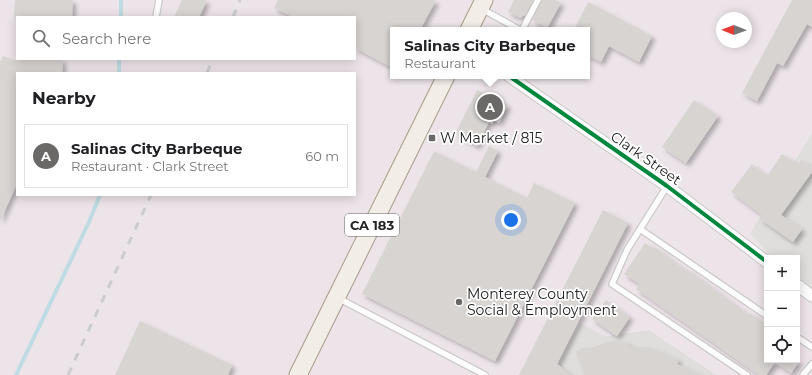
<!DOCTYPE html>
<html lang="en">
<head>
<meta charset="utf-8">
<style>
	body { margin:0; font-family:Montserrat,sans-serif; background:#f2f2f2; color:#202124 }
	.controls { position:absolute; right:12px; bottom:12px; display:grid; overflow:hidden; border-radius:0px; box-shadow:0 2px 10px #0003 }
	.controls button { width:36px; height:36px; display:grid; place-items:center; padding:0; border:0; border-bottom:1px solid #e0e0e0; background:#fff; color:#202124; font:20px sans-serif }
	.compass { position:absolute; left:716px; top:12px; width:36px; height:36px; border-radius:50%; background:#fff; box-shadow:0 2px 10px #0003; rotate:271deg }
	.you { position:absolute; left:511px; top:220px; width:14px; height:14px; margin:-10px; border:3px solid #fff; border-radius:50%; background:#1a73e8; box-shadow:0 0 0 6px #1a73e833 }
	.badge { display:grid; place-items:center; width:26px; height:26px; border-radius:50%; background:#6a6968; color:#fff; font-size:13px; font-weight:700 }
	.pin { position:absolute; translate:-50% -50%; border:2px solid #fff; box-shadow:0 1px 4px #0006 }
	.popup { position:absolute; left:390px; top:27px; width:200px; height:52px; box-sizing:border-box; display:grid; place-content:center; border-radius:0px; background:#fff; filter:drop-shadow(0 1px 3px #0005); font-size:13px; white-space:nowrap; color:#757577 }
	.popup b { font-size:15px; color:#202124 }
	.popup::after { content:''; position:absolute; left:50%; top:100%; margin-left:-8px; border:8px solid transparent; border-top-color:#fff }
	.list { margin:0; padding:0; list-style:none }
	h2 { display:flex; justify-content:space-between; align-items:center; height:52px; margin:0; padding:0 16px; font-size:17px }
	h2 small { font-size:13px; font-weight:400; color:#757577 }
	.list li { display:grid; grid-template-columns:26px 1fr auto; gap:12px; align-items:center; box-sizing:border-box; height:64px; margin:0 8px 8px; padding:0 8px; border:1px solid #e0e0e0; border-radius:0px }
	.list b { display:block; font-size:15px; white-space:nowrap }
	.list p { margin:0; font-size:13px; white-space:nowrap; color:#757577 }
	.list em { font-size:13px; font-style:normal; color:#757577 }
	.icon { flex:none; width:22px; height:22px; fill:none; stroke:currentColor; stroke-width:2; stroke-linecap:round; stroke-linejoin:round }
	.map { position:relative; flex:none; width:812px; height:375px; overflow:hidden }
	.search { position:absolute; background:#fff; box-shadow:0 2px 10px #0003; left:16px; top:16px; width:340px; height:44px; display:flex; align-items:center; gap:10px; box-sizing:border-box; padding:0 14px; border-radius:0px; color:#757577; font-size:15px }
	.panel { position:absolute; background:#fff; box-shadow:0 2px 10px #0003; left:16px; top:72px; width:340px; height:124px; border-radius:0px }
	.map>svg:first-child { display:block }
	.residential { fill:#dfdedc }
	.industrial { fill:#ede4e9; fill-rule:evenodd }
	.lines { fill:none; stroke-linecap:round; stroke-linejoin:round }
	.stream { stroke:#bfdbe3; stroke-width:4 }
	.building { fill:#d7d4d2; filter:url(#shadow) }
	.lane-casing { stroke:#c9c8c7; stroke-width:8 }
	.street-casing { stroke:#c9c8c7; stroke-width:13 }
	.primary-casing { stroke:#a79c86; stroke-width:19 }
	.lane { stroke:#fdfcfc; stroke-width:5.5 }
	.street { stroke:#fdfcfc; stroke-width:11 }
	.primary { stroke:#f3ede7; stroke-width:17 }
	.rail { stroke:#ccc; stroke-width:3; stroke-dasharray:8 8; stroke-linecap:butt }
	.cycleway-casing { stroke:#fff; stroke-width:6 }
	.cycleway { stroke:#00873e; stroke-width:4 }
	.poi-dot { fill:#6a6968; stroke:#fff; stroke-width:1.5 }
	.labels { text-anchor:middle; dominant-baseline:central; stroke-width:3.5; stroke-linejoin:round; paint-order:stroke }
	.shield { fill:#fff; stroke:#646464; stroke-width:1 }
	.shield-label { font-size:13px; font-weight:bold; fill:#222 }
	.poi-label { font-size:14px; fill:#222; stroke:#fff; text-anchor:start }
	.street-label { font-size:14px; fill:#222; stroke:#fff }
</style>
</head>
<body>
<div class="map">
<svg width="812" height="375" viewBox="0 0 812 375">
	<defs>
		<filter id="shadow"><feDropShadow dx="3.5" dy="3.5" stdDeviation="2" flood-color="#0004"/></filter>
	</defs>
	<rect width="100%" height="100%" fill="#f0eeeb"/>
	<path class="residential" d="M812,133V305L797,287V258H772L750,233Z
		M580,323L606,336L649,330L717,375H553Z"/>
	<path class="industrial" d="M0,0H812V133L750,233L772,258H767V360H797V287L812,305V375H717L649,330L606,336L580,323L553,375H0ZM17,17H355V59H17ZM722,18H746V42H722ZM393,30H587V76H393ZM17,73H355V195H17Z"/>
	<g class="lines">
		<path class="stream" d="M121,17V0
			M119,73V59
			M16,375L89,222L100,195"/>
	</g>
	<path class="building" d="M15,0H73L72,17H14Z
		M182,0H207L199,17H174Z
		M278,0H436L420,30H393V68L355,48V17H293L274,8Z
		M514,0H533L525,16L523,15L521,18L508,12Z
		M542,0H555L561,3L547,28L532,20Z
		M792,0H812V27L807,24L783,66L777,63L757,101L742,93Z
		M588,2L652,36L639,62L609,46L601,62L587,55V30H574Z
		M3,56L12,60L62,59L63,73H17V184L0,221V62Z
		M477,90L508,105L499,123L494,120L492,124L489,122L477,146L455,134Z
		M694,100L718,116L686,163L662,147Z
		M489,146L498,151L485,177L527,198L534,183L575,203L495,361L362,294L434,151L476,172Z
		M782,154L798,165L801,160L812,167V172L781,215L802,229L793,242L760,219L762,215L731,192L752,164L767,176Z
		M603,210L628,223L557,364L571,375H519Z
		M645,243L653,249L655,247L686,271L687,269L749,315L750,313L767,325V360H800L791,373L775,362L766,375H759L636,289L640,284L624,274Z
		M606,300L630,317L617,336L592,319Z
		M140,321L232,365L228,375H115Z
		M612,341L626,342L629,346L652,348L679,360L677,364L702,375H585L576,351L586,347L587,349Z"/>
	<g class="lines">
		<defs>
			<path id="lane" d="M482,9L520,30
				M156,17L159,0
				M522,30L538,0
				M667,186L627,250L612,284L747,375
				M640,229L767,316
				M338,298L485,375
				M797,337L812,347
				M803,375L812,364"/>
			<path id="street" d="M509,76L667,186L767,262
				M797,285L812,296"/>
			<path id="primary" d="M469,30L484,0
				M298,375L446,76"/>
		</defs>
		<use href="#lane" class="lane-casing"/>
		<use href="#street" class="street-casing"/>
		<use href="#primary" class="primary-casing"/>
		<use href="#lane" class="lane"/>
		<use href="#street" class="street"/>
		<use href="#primary" class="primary"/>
		<path class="rail" d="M233,17L240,0
			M207,73L213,59
			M68,375L151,195"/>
		<defs>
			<path id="cycleway" d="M509,76L667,186L767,262"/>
		</defs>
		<use href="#cycleway" class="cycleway-casing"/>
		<use href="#cycleway" class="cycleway"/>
	</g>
	<g class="poi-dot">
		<rect x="428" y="134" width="8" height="8" rx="2"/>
		<circle cx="459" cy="302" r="4"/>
	</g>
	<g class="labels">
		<rect class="shield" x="345" y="214" width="54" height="22" rx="3"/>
		<g class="shield-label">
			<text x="372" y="225">CA 183</text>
		</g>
		<g class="poi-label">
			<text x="440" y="138">W Market / 815</text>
			<text x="467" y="294">Monterey County<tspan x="467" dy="16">Social &amp; Employment</tspan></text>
		</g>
		<g class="street-label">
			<text transform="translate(646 158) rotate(35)">Clark Street</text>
		</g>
	</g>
</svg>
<div class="controls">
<button>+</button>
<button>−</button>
<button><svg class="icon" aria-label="locate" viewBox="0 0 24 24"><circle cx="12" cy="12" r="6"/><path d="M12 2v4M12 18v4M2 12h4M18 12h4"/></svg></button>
</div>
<svg class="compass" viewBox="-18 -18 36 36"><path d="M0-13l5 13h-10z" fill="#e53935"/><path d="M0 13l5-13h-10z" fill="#757577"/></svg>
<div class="you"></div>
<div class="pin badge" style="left:490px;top:107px">A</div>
<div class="popup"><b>Salinas City Barbeque</b>Restaurant</div>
<div class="search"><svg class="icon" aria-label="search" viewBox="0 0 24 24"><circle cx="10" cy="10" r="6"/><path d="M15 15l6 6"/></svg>Search here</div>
<section class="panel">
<h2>Nearby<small></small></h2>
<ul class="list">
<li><span class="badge">A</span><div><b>Salinas City Barbeque</b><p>Restaurant · Clark Street</p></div><em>60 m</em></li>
</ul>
</section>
</div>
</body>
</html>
